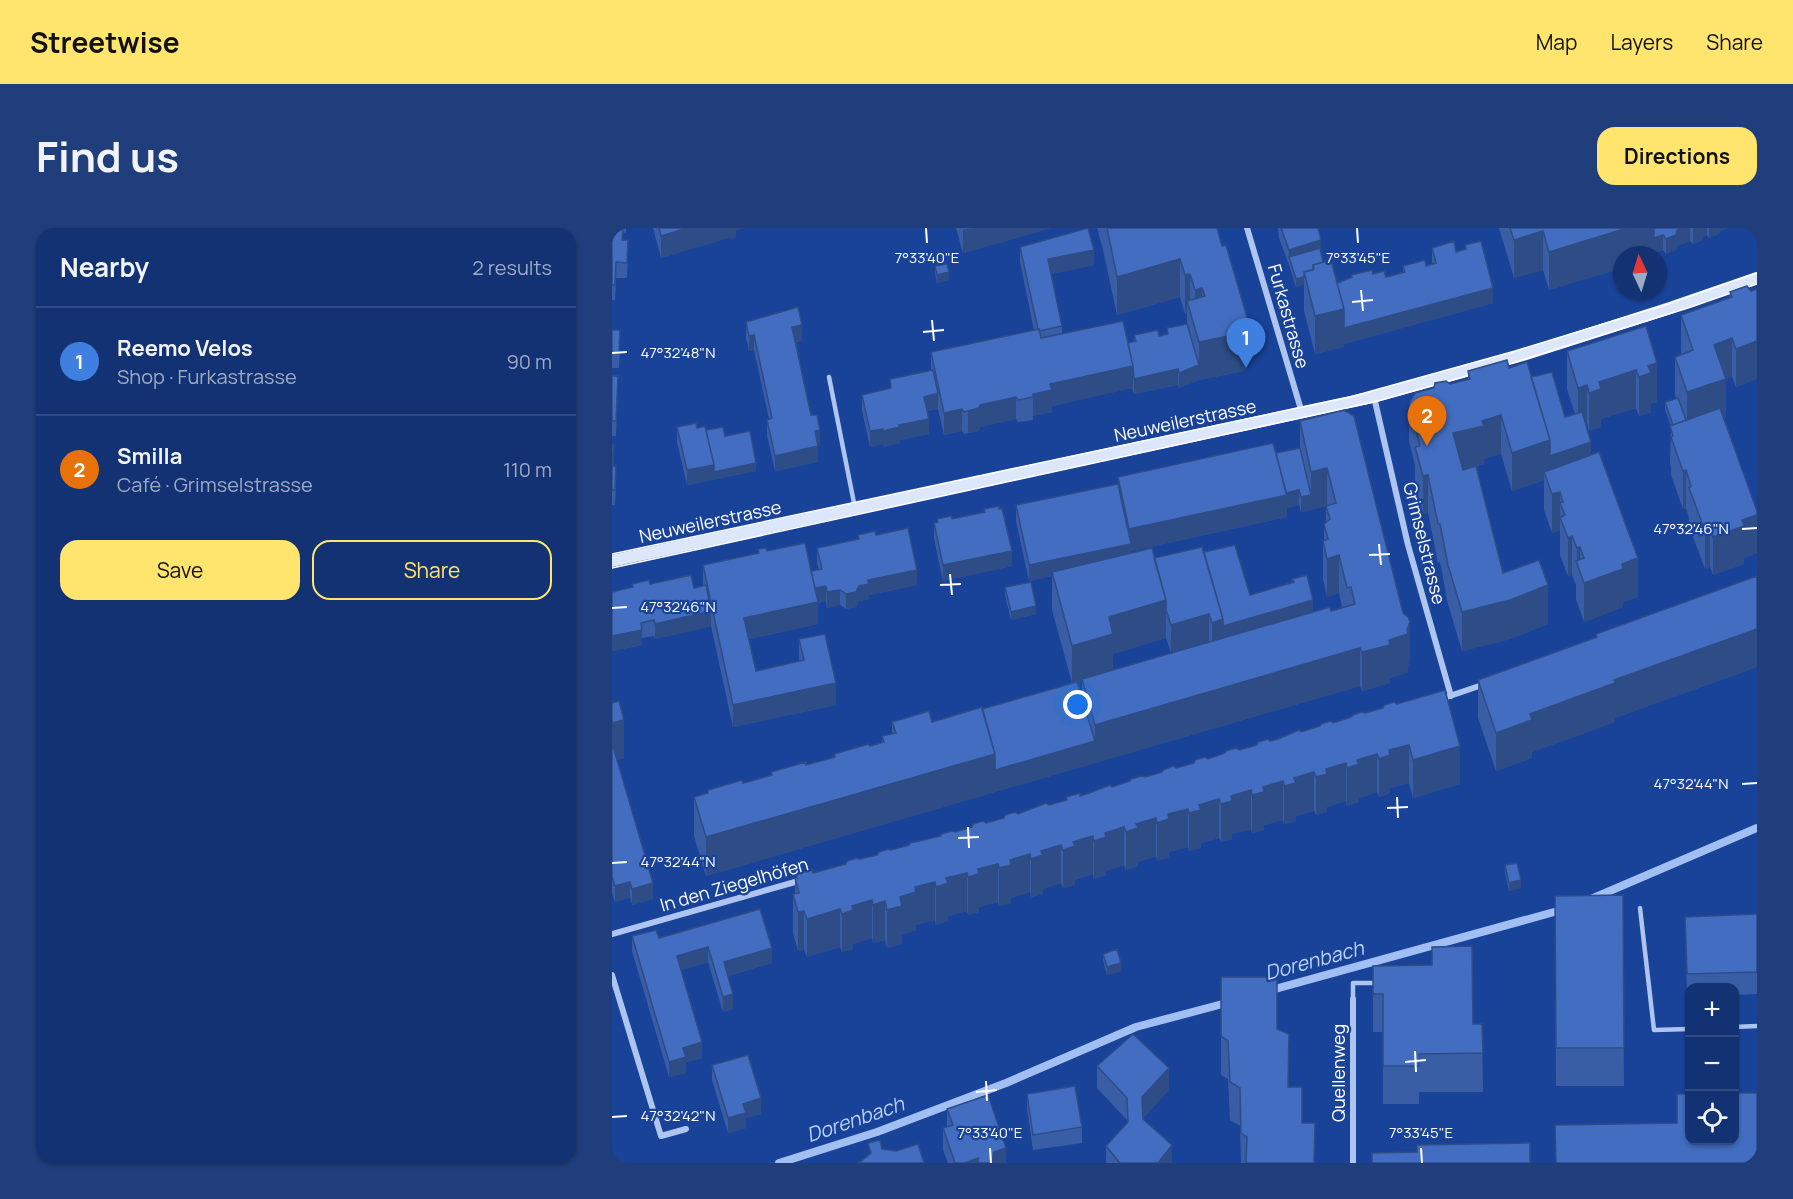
<!DOCTYPE html>
<html lang="en">
<head>
<meta charset="utf-8">
<style>
	body { margin:0; font-family:Manrope,sans-serif; background:#203e7b; color:#f1f3f6 }
	.controls { position:absolute; right:18px; bottom:18px; display:grid; overflow:hidden; border-radius:12px; box-shadow:0 2px 4px #0004 }
	.controls button { width:54px; height:54px; display:grid; place-items:center; padding:0; border:0; border-bottom:2px solid #324d85; background:#133273; color:#f1f3f6; font:30px sans-serif }
	.compass { position:absolute; left:1001px; top:18px; width:54px; height:54px; border-radius:50%; background:#133273; box-shadow:0 2px 4px #0004; rotate:356deg }
	.you { position:absolute; left:466px; top:477px; width:21px; height:21px; margin:-15px; border:4px solid #fff; border-radius:50%; background:#1a73e8; box-shadow:0 0 0 9px #1a73e833 }
	.badge { display:grid; place-items:center; width:39px; height:39px; border-radius:50%; background:#ffe56e; color:#fff; font-size:20px; font-weight:700 }
	.pin { position:absolute; translate:-50% -50px; filter:drop-shadow(0 2px 3px #0008) }
	.pin::after { content:''; position:absolute; top:32px; width:21px; height:18px; background:inherit; clip-path:polygon(0 0,100% 0,50% 100%) }
	.list { margin:0; padding:0; list-style:none }
	h2 { display:flex; justify-content:space-between; align-items:center; height:78px; margin:0; padding:0 24px; font-size:26px }
	h2 small { font-size:20px; font-weight:400; color:#9daac4 }
	.list li { display:grid; grid-template-columns:39px 1fr auto; gap:18px; align-items:center; box-sizing:border-box; height:108px; padding:0 24px; border-top:2px solid #324d85 }
	.list b { display:block; font-size:22px; white-space:nowrap }
	.list p { margin:0; font-size:20px; white-space:nowrap; color:#9daac4 }
	.list em { font-size:20px; font-style:normal; color:#9daac4 }
	.actions { display:flex; gap:12px; padding:18px 24px }
	.actions a { flex:1; padding:14px 0; border:2px solid #ffe56e; border-radius:18px; text-align:center; font-size:21px; color:#ffe56e }
	.actions .main { background:#ffe56e; color:#111 }
	.icon { flex:none; width:33px; height:33px; fill:none; stroke:currentColor; stroke-width:2; stroke-linecap:round; stroke-linejoin:round }
	.map { position:relative; flex:none; width:1145px; height:935px; overflow:hidden; border-radius:18px }
	header { display:flex; align-items:center; gap:36px; box-sizing:border-box; height:84px; padding:0 30px; background:#ffe56e; color:#111 }
	header strong { font-size:28px }
	nav { display:flex; gap:33px; margin-inline-start:auto; font-size:21px }
	.intro { display:flex; align-items:center; justify-content:space-between; box-sizing:border-box; height:144px; padding:0 36px }
	h1 { margin:0; font-size:42px }
	.button { padding:15px 27px; border-radius:18px; background:#ffe56e; color:#111; font-size:21px; font-weight:700 }
	main { display:flex; gap:36px; padding:0 36px }
	aside { flex:1; background:#133273; border-radius:18px; box-shadow:0 2px 4px #0004 }
	.map>svg:first-child { display:block }
	.lines { fill:none; stroke-linecap:round; stroke-linejoin:round }
	.stream { stroke:#a1bff3; stroke-width:8 }
	.lane { stroke:#aec5f1; stroke-width:4.5 }
	.street { stroke:#aec5f1; stroke-width:6 }
	.secondary { stroke:#dde7fc; stroke-width:12 }
	.tram { stroke:#fff; stroke-width:1.5 }
	.wall { fill:#395ea5; fill-rule:evenodd }
	.shaded-wall { fill:#2e4c86 }
	.building { fill:#426dc0; stroke:#2e4c86; stroke-width:1.5 }
	.ticks { fill:none; stroke:#fff; stroke-width:2 }
	.labels { text-anchor:middle; dominant-baseline:central; stroke-width:4.5; stroke-linejoin:round; paint-order:stroke }
	.street-label { font-size:18px; fill:#fff; stroke:#194399 }
	.water-label { font-size:20px; font-style:italic; fill:#bbd0f7; stroke:#194399 }
	.ticks-label { font-size:15px; text-anchor:middle; fill:#fff; stroke:#194399; stroke-width:4.5; stroke-linejoin:round; paint-order:stroke }
</style>
</head>
<body>
<header>
<strong>Streetwise</strong>
<nav><a>Map</a><a>Layers</a><a>Share</a></nav>
</header>
<div class="intro"><h1>Find us</h1><a class="button">Directions</a></div>
<main>
<aside>
<h2>Nearby<small>2 results</small></h2>
<ul class="list">
<li><span class="badge" style="background:#3f7fe0">1</span><div><b>Reemo Velos</b><p>Shop · Furkastrasse</p></div><em>90 m</em></li>
<li><span class="badge" style="background:#e8710a">2</span><div><b>Smilla</b><p>Café · Grimselstrasse</p></div><em>110 m</em></li>
</ul>
<div class="actions"><a class="main">Save</a><a>Share</a></div>
</aside>
<div class="map">
<svg width="1145" height="935" viewBox="0 0 1145 935">
	<rect width="100%" height="100%" fill="#194399"/>
	<g class="lines">
		<path class="stream" d="M979,671L1145,600
			M656,763L953,681
			M167,935L265,904L394,855L524,799L618,774"/>
		<path class="lane" d="M217,149L243,280
			M1028,680L1042,802L1078,801
			M741,771V755H765
			M1122,799L1145,798"/>
		<path class="street" d="M635,0L690,185
			M762,169L796,317L839,468
			M829,471L873,456
			M0,706L190,652
			M0,747L49,908L74,901
			M741,771V935"/>
		<path class="secondary" d="M0,333L761,169L911,127L1058,80L1145,50"/>
		<path class="tram" d="M0,326L738,169L903,123L1056,76L1145,45
			M0,340L762,174L891,138L1079,79L1145,56"/>
	</g>
	<path class="wall" d="M0,0H14V5L11,4V12L16,27L15,50H4L3,72H0Z
		M41,0H133L124,2V9L119,11V9L49,30Z
		M344,0H439L351,25Z
		M485,0H605L637,135L632,143L587,152L567,160L566,157L522,166L520,160L440,178V184L421,188V192L406,194L404,191L368,199L367,203L352,206L350,203L332,207L326,181L315,183L317,206L288,212V215L271,219V216L258,219L250,182V167L278,161V151L319,142V124L422,102L408,34V19L482,37L439,46L450,98V106L516,115L522,113V107L547,108L555,107V100L575,96V85L573,86L568,69L505,87L491,22Z
		M666,0H706L709,25L711,34L725,55L739,50V47L761,46L774,49L791,44V38H814L820,36V20L844,24L853,22V17L881,75L732,116V119L703,126L692,83V56L684,59L677,37L667,10Z
		M887,0H1116L1108,3L1107,6L1097,10L1095,7L1091,9V12L1081,16L1078,13L1065,18L1064,22L1054,26L1051,22L1042,25V27H1010V40L937,62L931,42L902,50Z
		M323,38L337,52L325,55L323,46Z
		M1145,61V151L1124,159L1120,149L1114,151V189L1112,190L1145,283V325L1132,330V336L1101,347L1098,339L1093,341L1077,298V290L1074,280L1071,281L1059,247V239L1058,236L1059,198L1053,182V174L1064,171L1063,167V129L1069,126V87L1118,70V64L1139,63Z
		M134,94L190,112L184,114L199,187L208,217L206,218V234L163,243L155,207V192L157,191L142,122L137,123L134,109Z
		M1034,98L1045,174L1039,176V184L1027,188L1024,180L989,191V199L977,203L975,195L974,196L979,226L1026,369L1011,374V379L972,394L964,371V357L960,347L956,348L948,327V302L940,305L932,282V252L900,263L889,226L872,231V236L864,238L891,345L936,396L898,411L850,423L836,376L828,334L826,335L816,285L811,286L803,257V237L797,213V175L838,156L856,151V143L897,140L919,149L953,189L963,186L955,161V123Z
		M0,102L8,118L7,140H0Z
		M0,148L6,163L4,208H0Z
		M732,182L798,432L796,438V444L778,450V455L750,463L748,458L94,648L82,608V569L96,565V562L131,555L159,547V544L194,537L222,529V526L258,518L270,515V508L280,506V494H320L370,481L460,455L440,382V348L417,353L404,293V277L506,256V249L664,225L688,220V193ZM687,277L689,284L714,278V294L712,296V312L711,313V351L715,369L727,365L730,379L719,383L701,384L680,351V354L638,367L592,324L542,330L519,325V323L675,289V280ZM554,410L559,425L501,442V426ZM470,453V468L466,454Z
		M65,199L85,200L113,208L144,243L75,257L65,214Z
		M0,216L4,254L3,277H0Z
		M340,291L400,338L331,353L322,310V295Z
		M246,307H264L305,357L257,367V371L247,373L244,379L234,381L228,377L215,380L214,373L206,375V396L137,411L144,443L187,433V411L224,477L121,499L99,398L43,411L42,408L30,410V417L0,423V364L20,359V356H38L82,360L91,358V337L146,325V321L155,323L199,343L207,342L205,335V320L246,311Z
		M1145,348V439L1003,490V494L920,524V530L884,543L866,490V452L984,410V406Z
		M393,359L424,386L399,392L393,367Z
		M0,475L12,530L5,532L41,671L20,677L18,669L3,674L0,665Z
		M771,480L848,556L801,570L797,555L778,560V565L767,569L765,564L747,570V574L735,578L734,573L715,579V584L704,587L702,583L684,588V593L672,596L671,592L652,597V602L640,605L639,601L620,606V611L609,614L607,610L589,615V620L577,623L576,619L557,624V629L545,633L544,628L526,634V638L514,642L512,637L494,643V647L482,651L481,646L463,652V657L451,660L449,655L431,661V666L419,669L418,664L399,670V675L387,678L386,674L367,679V684L356,687L355,683L336,688V693L324,697L323,692L304,697V702L290,707V716L275,720L273,712L261,715L260,710L241,716V721L230,724L228,719L195,729L192,721L186,723L181,705V666H183V650H184V646L201,645L454,572V569L468,568Z
		M893,637L909,660L897,663L893,645Z
		M1011,667L1012,858H944L943,668Z
		M148,681L160,735L116,748L121,781L111,784L96,734L69,742L90,830L74,834V845L57,849L20,723V708L47,710Z
		M1145,686V766L1122,767V759H1077V769H1075L1073,689Z
		M491,726L509,743L495,747L491,733Z
		M761,738L861,796H870L871,864H807V876H771V804H761Z
		M609,749L665,801L677,859L690,895L703,935H629L628,898L618,892L616,851L609,847Z
		M100,837L149,886L134,890V900L116,905L100,852Z
		M485,838L557,862L531,890L560,935H494V918L515,895V892L485,860Z
		M415,866L470,899V915L421,922L415,881Z
		M335,881L394,935H336L331,922V900L335,899Z"/>
	<path class="shaded-wall" d="M75,0H119V9L49,30V8Z
		M119,0H133L124,2V9L119,11Z
		M359,0H439L351,25V2Z
		M1015,0H1042L1051,7V22L1042,25V27H1010V40L937,62V24Z
		M1072,0H1078V13L1065,18L1064,22L1054,26V11L1065,2Z
		M1081,0H1091V12L1081,16Z
		M1091,0H1095V7L1091,9Z
		M1097,0H1116L1108,3L1107,6L1097,10Z
		M931,3V42L902,50V12Z
		M709,12V28L677,29V22Z
		M482,22V37L436,47V31Z
		M568,31V69L505,87V49Z
		M337,44V52L325,55V47Z
		M578,46V82L575,73V85L573,86V47Z
		M692,49V56L684,59V51Z
		M590,60V98L583,100V62Z
		M881,60V75L732,116V119L703,126V88L732,81Z
		M637,96V135L632,143L587,152L567,160V145L587,137V114Z
		M190,97V112L180,114V99Z
		M142,107V122L137,123V108Z
		M1120,110V149L1102,155V117Z
		M1145,113V151L1124,159V121Z
		M1045,135V174L1039,176V184L1027,188V149L1036,138Z
		M521,138V160L440,178V184L421,188V192V166L438,156Z
		M566,141V157L522,166V151Z
		M1024,142V180L989,191V199L977,203V165L987,154Z
		M6,148V163L4,208V193Z
		M1114,151V189L1075,203V164Z
		M975,157V195L966,198V160Z
		M326,165V181L312,184V169Z
		M404,169V191L368,199L367,203L356,205V183L368,177Z
		M350,181V203L332,207V185Z
		M889,187V226L872,231V236L841,244V205L870,193Z
		M317,191V206L288,212V215L271,219V203L287,197Z
		M271,201V216L258,219V203Z
		M208,202V217L203,218V203Z
		M938,212L979,214V236L932,244V252L900,263V225Z
		M206,218V234L163,243V228Z
		M144,235V243L75,257V242L102,237Z
		M715,240V278L689,284V269L699,267V244Z
		M1074,242V280L1071,281V243Z
		M816,247V285L811,286V248Z
		M687,262V277L675,280V289L519,323V331L440,344V348L417,353V337L517,316V301Z
		M948,264V302L940,305V266Z
		M1145,287V325L1132,330V336L1101,347V309L1130,292Z
		M1098,301V339L1093,341V303Z
		M960,308V347L956,348V310Z
		M968,319V343L965,334V320Z
		M400,323V338L331,353V337Z
		M727,327V365L715,369V331Z
		M1026,330V369L1011,374V379L972,394V355L1010,336Z
		M305,342V357L257,367V371L247,373L244,379L234,381V366L256,352Z
		M936,357V396L898,411L850,423V384Z
		M214,358V373L206,375V396L132,412V390L202,361Z
		M228,362V377L215,380V364Z
		M554,372V410L501,426V444L460,456V418L497,389Z
		M701,372V395L611,421V398Z
		M424,378V386L399,392V384Z
		M99,383V399L43,411V396Z
		M597,386V414L559,426V397Z
		M611,391V420L600,423V395Z
		M798,394V432L796,438V444L778,450V455L750,463V424L795,402Z
		M1145,401V439L1003,490V494L920,524V530L884,543V505L918,486L1002,452Z
		M30,402V417L0,423V408Z
		M748,420V458L94,648V609L383,526L483,513V497Z
		M224,455V477L121,499V477Z
		M12,492V530L0,533V495Z
		M797,517V555L778,560V565L767,569V531L777,522Z
		M848,518V556L801,570V532Z
		M765,526V564L747,570V574L735,578V540L745,532Z
		M734,535V573L715,579V584L704,587V549L714,541Z
		M702,544V583L684,588V593L672,596V558L682,550Z
		M671,553V592L652,597V602L640,605V567L651,559Z
		M639,562V601L620,606V611L609,614V576L619,568Z
		M607,571V610L589,615V620L577,623V585L587,577Z
		M576,581V619L557,624V629L545,633V595L556,586Z
		M544,590V628L526,634V638L514,642V604L524,596Z
		M512,599V637L494,643V647L482,651V613L493,605Z
		M481,608V646L463,652V657L451,660V622L461,614Z
		M449,617V655L431,661V666L419,669V631L429,623Z
		M418,626V664L399,670V675L387,678V640L398,632Z
		M386,636V674L367,679V684L356,687V649L366,641Z
		M355,645V683L336,688V693L324,697V659L334,650Z
		M909,652V660L897,663V655Z
		M18,654V669L3,674V658Z
		M323,654V692L304,697V702L290,707V716L275,720V682L288,669L303,659Z
		M41,655V671L20,677V661Z
		M260,672V710L241,716V721L230,724V686L240,678Z
		M273,673V712L261,715V677Z
		M228,681V719L195,729V691Z
		M192,683V721L186,723V684Z
		M96,719V734L65,744V728Z
		M160,720V735L112,749V734Z
		M509,735V743L495,747V739Z
		M121,766V781L111,784V769Z
		M90,814V830L74,834V845L57,849V834L71,820Z
		M557,840V862L530,892V869Z
		M149,870V886L134,890V900L116,905V890L131,876Z
		M560,917V935H546Z
		M394,920V935H380L382,924Z
		M366,930V935H353Z"/>
	<path class="building" d="M0,0H11L10,12H16L15,35L4,34L3,57H0Z
		M47,0H75L49,8Z
		M476,0L482,22L436,31L450,98L427,103V101H426L408,19Z
		M495,0H605L610,18L614,17L637,96L632,105L587,114L575,73L593,68L590,60L583,62L578,46L573,47L568,31L505,49Z
		M669,0H706L709,12L677,22Z
		M898,0H1015L937,24L931,3L902,12Z
		M1042,0H1072L1065,2L1064,7L1054,11L1051,7L1042,10Z
		M842,13L844,24L854,21L853,17L869,13L881,60L732,100V81L725,55L740,49L739,47L760,42L761,46L772,43L774,49L793,44L791,38L813,32L814,38L824,35L820,20Z
		M708,20L711,34L701,37V42L692,44V49L684,51L677,29Z
		M719,32L732,81L703,88L692,44L702,41L701,37Z
		M335,36L337,44L325,47L323,38Z
		M1135,58L1139,63L1145,61V113L1124,121L1120,110L1102,117L1114,151L1075,164L1063,129L1081,122L1069,87L1120,69L1118,64Z
		M186,79L190,97L180,99L199,187H205L208,202L203,203L206,218L163,228L155,192L160,190L142,107L137,108L134,94Z
		M511,93L521,138L438,156L440,162L421,166V169L406,172L404,169L368,177L367,180L356,183L352,184L350,181L332,185L319,124L427,101L429,110Z
		M575,96L587,137L567,145L566,141L522,151L521,138L516,115L524,113L522,107L546,102L547,108L556,106L555,100Z
		M1034,98L1045,135L1036,138L1039,145L1027,149L1024,142L987,154L989,161L977,165L975,157L966,160L955,123Z
		M0,102H8L7,125H0Z
		M895,132L897,140L915,134L938,212L900,225L889,187L870,193L872,198L841,205L851,242L864,238L891,345L927,332L936,357L898,372L850,384L836,337L828,296H826L816,247L811,248L803,219L808,218L797,175L803,165L822,160L823,155L834,153L838,156L858,151L856,143Z
		M321,142L326,165L312,169L317,191L287,197L288,199L271,203V201L258,203L250,167L279,160L278,151Z
		M940,144L953,189L970,184L979,214L938,228V212L919,149Z
		M0,148H6L4,193H0Z
		M1066,170L1074,192L1061,197L1053,174Z
		M1108,180L1145,283V287L1130,292L1132,298L1101,309L1098,301L1093,303L1077,260L1079,258L1074,242L1071,243L1059,209L1061,208L1058,198Z
		M732,182L742,188L791,385L796,389L798,394L795,402L796,406L777,412L778,417L750,424L748,420L483,497L470,451L718,379L719,383L743,376L739,359L735,360L727,327L715,331L711,313L716,311L712,296L718,291L714,278L724,275L715,240L699,244L688,193Z
		M84,195L85,200L93,198L102,237L75,242L65,199Z
		M111,199L113,208L138,203L144,235L102,244V237L94,202Z
		M661,215L675,267L517,301L506,249Z
		M0,216H2L1,238H4L3,262H0Z
		M688,220L699,267L689,269L687,262L674,265L664,225Z
		M987,224L1026,330L1010,336L1011,341L972,355L964,333L972,330L968,319L965,320L960,308L956,310L948,289L953,287L948,275L951,274L948,264L940,266L932,244Z
		M506,256L519,316L417,337L404,277Z
		M387,278V281L390,280L400,323L331,337L322,295L326,294L325,291L339,288L340,291L373,284L372,281Z
		M296,300L305,342L256,352L257,356L247,358L244,364L234,366L228,362L215,364L214,358L203,360L199,343L210,341L205,320L247,311L246,307L263,303L264,307Z
		M193,315L206,374L132,390L144,443L192,432L187,411L213,406L224,455L121,477L91,337L147,325L146,321L154,320L155,323Z
		M623,317L638,367L682,354L680,351L695,347L701,372L611,398V391L592,324Z
		M590,319L611,391L600,395L597,386L559,397L554,382V372L542,330Z
		M540,320L554,372L497,389L501,406L460,418L440,344Z
		M79,347L82,360L94,357L99,383L43,396L42,392L29,395L30,402L0,408V364L21,359L20,356L37,352L38,356Z
		M1145,348V401L1002,452L1003,455L918,486L920,492L884,505L866,452L985,409L984,406Z
		M419,354L424,378L399,384L393,359Z
		M465,454L483,513L383,542V526L370,481Z
		M833,462L848,518L801,532L797,517L777,522L778,527L767,531L765,526L745,532L747,536L735,540L734,535L714,541L715,546L704,549L702,544L682,550L684,555L672,558L671,553L651,559L652,564L640,567L639,562L619,568L620,573L609,576L607,571L587,577L589,582L577,585L576,581L556,586L557,591L545,595L544,590L524,596L526,600L514,604L512,599L493,605L494,609L482,613L481,608L461,614L463,618L451,622L449,617L429,623L431,627L419,631L418,626L398,632L399,637L387,640L386,636L366,641L367,646L356,649L355,645L334,650L336,655L324,659L323,654L303,659L304,664L288,669L290,678L275,682L273,673L261,677L260,672L240,678L241,682L230,686L228,681L195,691L192,683L186,684L181,666L187,665L183,650H185L184,646L200,642L201,645L234,636L235,633L245,630L248,631L265,627L267,624L276,621L279,622L297,617L298,615L329,608V606L340,603L343,604L360,599L361,596L371,593L374,595L381,593L392,590L393,587L403,584L406,586L434,575L437,577L455,572L454,569L468,565V568L477,565L498,557L500,559L518,553L519,551L529,548L533,549L550,544L551,542L561,538L564,540L582,535L583,532L593,529L596,531L613,525L614,523L624,520L627,522L645,517L646,514L656,511L658,513L666,511L687,502L689,504L708,498L709,496L719,493L721,495L739,489L741,487L750,484L753,485L771,480L772,477L782,474L785,476Z
		M7,473L12,492L0,495V475Z
		M370,479L383,526L94,609L82,569L96,565V562L130,552L131,555L146,551L160,547L159,544L194,534V537L223,529L222,526L257,516L258,518L272,514L270,508L284,505L280,494L317,483L320,494Z
		M0,518H1L41,655L20,661L18,654L3,658L0,649Z
		M905,635L909,652L897,655L893,637Z
		M1011,667L1012,820H944L943,668Z
		M148,681L160,720L112,734L121,766L111,769L96,719L65,728L90,814L71,820L74,829L57,834L20,708L44,702L47,710Z
		M1145,686V744L1075,746L1073,689Z
		M860,718L861,796H870L871,825L807,826V838H771V766H761V738L820,737V719Z
		M505,721L509,735L495,739L491,726Z
		M609,749H665V801L677,806L676,859H690V895H703L702,935H634L635,909L629,905L628,860L618,854L616,813L609,808Z
		M521,806L557,840L530,869L531,891L560,917L546,935H508L494,918L516,894L515,870L485,838Z
		M136,827L149,870L131,876L134,885L116,890L100,837Z
		M463,858L470,899L421,907L415,866Z
		M1122,865H1145V935H944L943,897L1065,895V866H1077V912H1122Z
		M376,867L394,920L382,924L380,935H366V930L353,935H343L331,900L341,897L335,881Z
		M268,912L270,921L284,923L306,916L312,935H245L248,934L259,925L256,915Z
		M918,915V935H760V925L805,924V917Z"/>
	<path class="ticks" d="M314,0L315,15M745,0L746,15M749,62L751,83M740,74L761,72M320,92L322,113M311,104L332,102M0,125L15,124M1130,301L1145,300M767,316L769,337M757,327L778,326M338,346L340,367M328,357L349,356M0,380L15,379M1130,556L1145,555M785,569L786,590M775,580L796,579M356,599L357,620M346,610L367,609M0,635L15,634M803,823L804,844M793,834L814,832M374,853L375,873M364,864L385,862M0,889L15,888M378,920L379,935M809,920L810,935"/>
	<g class="labels">
		<g class="street-label">
			<text transform="translate(677 88) rotate(74)">Furkastrasse</text>
			<text transform="translate(573 192) rotate(-12)">Neuweilerstrasse</text>
			<text transform="translate(98 293) rotate(-12)">Neuweilerstrasse</text>
			<text transform="translate(813 315) rotate(76)">Grimselstrasse</text>
			<text transform="translate(122 656) rotate(-16)">In den Ziegelhöfen</text>
			<text transform="translate(726 845) rotate(-90)">Quellenweg</text>
		</g>
		<g class="water-label">
			<text transform="translate(702 732) rotate(-15)">Dorenbach</text>
			<text transform="translate(243 891) rotate(-19)">Dorenbach</text>
		</g>
	</g>
	<g class="ticks-label">
		<text x="315" y="35">7°33'40"E</text>
		<text x="746" y="35">7°33'45"E</text>
		<text x="66" y="130">47°32'48"N</text>
		<text x="1079" y="306">47°32'46"N</text>
		<text x="66" y="384">47°32'46"N</text>
		<text x="1079" y="561">47°32'44"N</text>
		<text x="66" y="639">47°32'44"N</text>
		<text x="66" y="893">47°32'42"N</text>
		<text x="378" y="910">7°33'40"E</text>
		<text x="809" y="910">7°33'45"E</text>
	</g>
</svg>
<div class="controls">
<button>+</button>
<button>−</button>
<button><svg class="icon" aria-label="locate" viewBox="0 0 24 24"><circle cx="12" cy="12" r="6"/><path d="M12 2v4M12 18v4M2 12h4M18 12h4"/></svg></button>
</div>
<svg class="compass" viewBox="-18 -18 36 36"><path d="M0-13l5 13h-10z" fill="#e53935"/><path d="M0 13l5-13h-10z" fill="#9daac4"/></svg>
<div class="you"></div>
<div class="pin badge" style="left:634px;top:140px;background:#3f7fe0">1</div>
<div class="pin badge" style="left:815px;top:218px;background:#e8710a">2</div>
</div>
</main>
</body>
</html>
